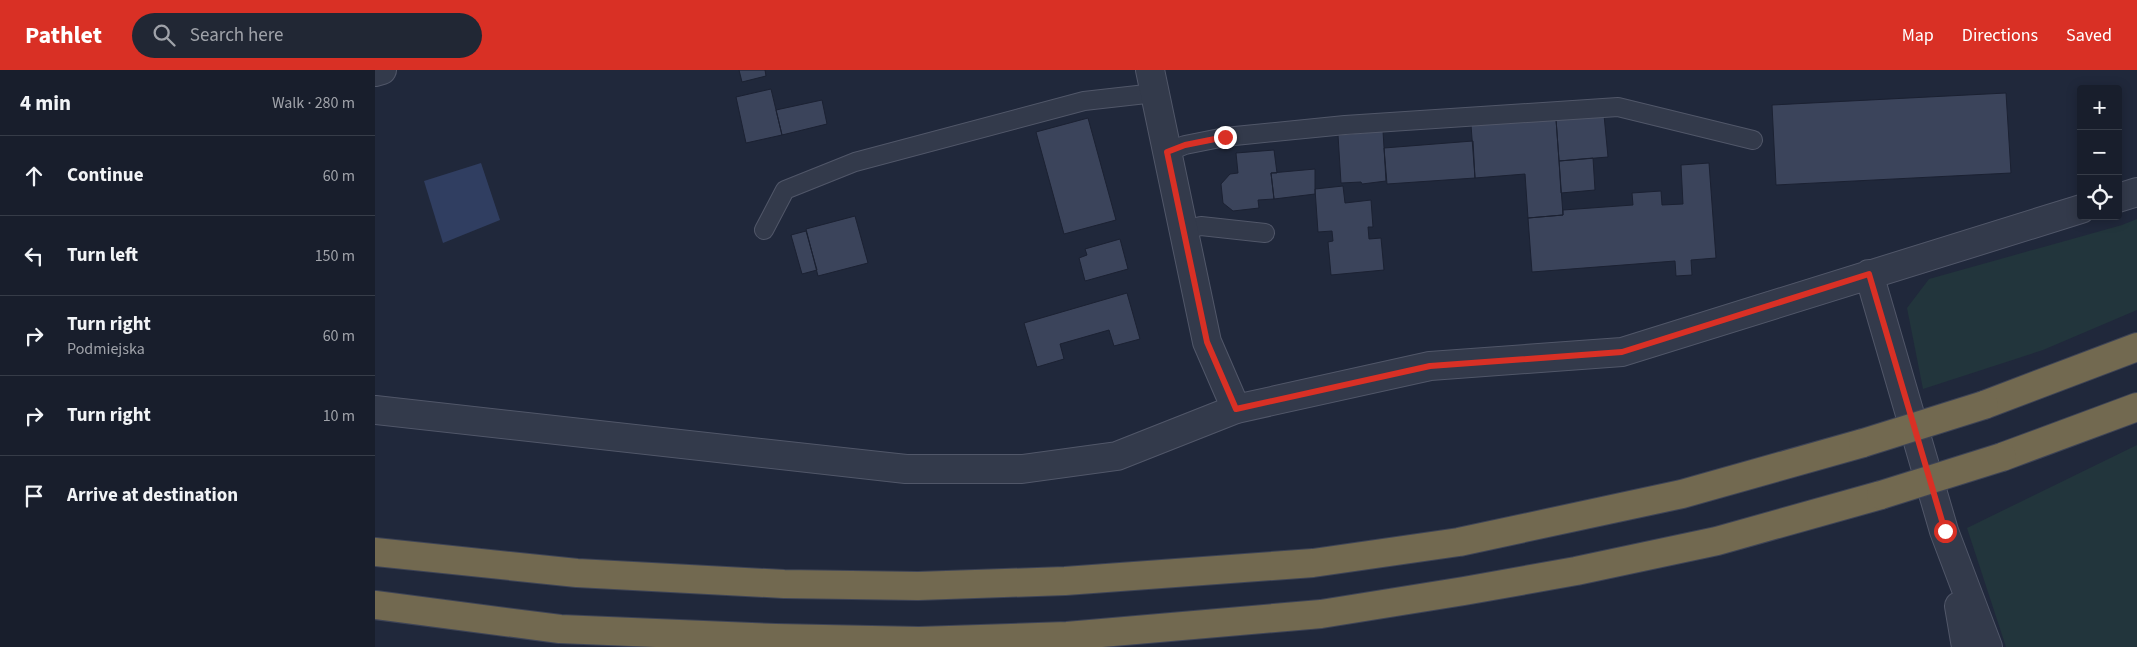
<!DOCTYPE html>
<html lang="en">
<head>
<meta charset="utf-8">
<style>
	body { margin:0; font-family:"Source Sans 3",sans-serif; background:#212734; color:#f1f3f6 }
	.controls { position:absolute; right:15px; top:15px; display:grid; overflow:hidden; border-radius:5px; box-shadow:0 2px 12px #0003 }
	.controls button { width:45px; height:45px; display:grid; place-items:center; padding:0; border:0; border-bottom:1px solid #363c48; background:#181e2c; color:#f1f3f6; font:25px sans-serif }
	.stop { position:absolute; width:15px; height:15px; margin:-11px; border:4px solid #d93025; border-radius:50%; background:#fff }
	.stop.end { background:#d93025; border-color:#fff; box-shadow:0 1px 5px #0008 }
	.list { margin:0; padding:0; list-style:none }
	h2 { display:flex; justify-content:space-between; align-items:center; height:65px; margin:0; padding:0 20px; font-size:21px }
	h2 small { font-size:16px; font-weight:400; color:#9fa2a9 }
	.list li { display:grid; grid-template-columns:32px 1fr auto; gap:15px; align-items:center; box-sizing:border-box; height:80px; padding:0 20px; border-top:1px solid #363c48 }
	.list b { display:block; font-size:19px; white-space:nowrap }
	.list p { margin:0; font-size:16px; white-space:nowrap; color:#9fa2a9 }
	.list em { font-size:16px; font-style:normal; color:#9fa2a9 }
	.icon { flex:none; width:28px; height:28px; fill:none; stroke:currentColor; stroke-width:2; stroke-linecap:round; stroke-linejoin:round }
	.map { position:relative; flex:none; width:1762px; height:577px; overflow:hidden }
	header { display:flex; align-items:center; gap:30px; box-sizing:border-box; height:70px; padding:0 25px; background:#d93025; color:#fff }
	header strong { font-size:24px }
	nav { display:flex; gap:28px; margin-inline-start:auto; font-size:18px }
	.search { width:350px; height:45px; background:#212734; display:flex; align-items:center; gap:12px; box-sizing:border-box; padding:0 18px; border-radius:28px; color:#9fa2a9; font-size:19px }
	main { display:flex }
	aside { flex:1; background:#181e2c }
	.map>svg:first-child { display:block }
	.green { fill:#22353c }
	.water { fill:#303e61 }
	.building { fill:#3b445b; stroke:#1b2132 }
	.lines { fill:none; stroke-linecap:round; stroke-linejoin:round }
	.service-casing { stroke:#515769; stroke-width:20 }
	.minor-casing { stroke:#515769; stroke-width:30 }
	.tertiary-casing { stroke:#515769; stroke-width:30 }
	.motorway-casing { stroke:#3e4456; stroke-width:30 }
	.service { stroke:#333a4b; stroke-width:18 }
	.minor { stroke:#333a4b; stroke-width:28 }
	.tertiary { stroke:#333a4b; stroke-width:28 }
	.motorway { stroke:#726950; stroke-width:28 }
	.motorway-bridge-casing { stroke:#3e4456; stroke-width:30; stroke-linecap:butt }
	.motorway-bridge { stroke:#726950; stroke-width:28 }
	.route { stroke:#d93025; stroke-width:6 }
</style>
</head>
<body>
<header>
<strong>Pathlet</strong>
<div class="search"><svg class="icon" aria-label="search" viewBox="0 0 24 24"><circle cx="10" cy="10" r="6"/><path d="M15 15l6 6"/></svg>Search here</div>
<nav><a>Map</a><a>Directions</a><a>Saved</a></nav>
</header>
<main>
<aside>
<h2>4 min<small>Walk · 280 m</small></h2>
<ul class="list">
<li><svg class="icon" aria-label="ahead" viewBox="0 0 24 24"><path d="M12 20V5M6 11l6-6 6 6"/></svg><div><b>Continue</b></div><em>60 m</em></li>
<li><svg class="icon" aria-label="left" viewBox="0 0 24 24"><path d="M17 20v-9H6M10 6l-5 5 5 5"/></svg><div><b>Turn left</b></div><em>150 m</em></li>
<li><svg class="icon" aria-label="right" viewBox="0 0 24 24"><path d="M7 20v-9h11M14 6l5 5-5 5"/></svg><div><b>Turn right</b><p>Podmiejska</p></div><em>60 m</em></li>
<li><svg class="icon" aria-label="right" viewBox="0 0 24 24"><path d="M7 20v-9h11M14 6l5 5-5 5"/></svg><div><b>Turn right</b></div><em>10 m</em></li>
<li><svg class="icon" aria-label="arrive" viewBox="0 0 24 24"><path d="M6 21V4h12l-3 4 3 4H6"/></svg><div><b>Arrive at destination</b></div></li>
</ul>
</aside>
<div class="map">
<svg width="1762" height="577" viewBox="0 0 1762 577">
	<rect width="100%" height="100%" fill="#20283b"/>
	<path class="green" d="M1762,149V240L1668,280L1548,319L1532,238L1554,209L1747,155Z
		M1762,375V577H1631L1592,458Z"/>
	<path class="water" d="M106,93L125,150L68,173L49,111Z"/>
	<path class="building" d="M364,0H390L391,6L367,12Z
		M396,19L407,65L371,73L361,27Z
		M1631,23L1636,103L1401,115L1397,35Z
		M447,30L452,54L407,65L401,40Z
		M1229,45L1233,87L1184,91L1181,49Z
		M713,48L741,150L689,164L661,62Z
		M1181,49L1188,145L1153,148L1150,104L1100,108L1096,55Z
		M1008,61L1011,111L987,114L986,112L966,113L963,65Z
		M1098,71L1100,108L1012,114L1009,78Z
		M899,80L902,103H896L899,129L883,130L884,138L858,141L848,133L846,114L855,104L863,103L861,83Z
		M1218,88L1220,120L1186,123L1184,91Z
		M1334,93L1341,188L1316,190L1317,205L1301,206L1300,191L1157,202L1153,148L1188,145V140L1258,135L1257,123L1286,121L1287,135L1308,134L1306,95Z
		M940,99V124L899,129L896,103Z
		M968,116L970,133L996,130L998,157H993L994,169L1006,168L1009,200L956,205L953,172L958,171L957,161L943,162L940,119Z
		M480,146L493,193L443,206L431,159Z
		M431,161L442,200L427,204L416,165Z
		M745,169L753,199L710,211L704,188L712,185L710,179Z
		M752,223L765,269L739,276L734,260L685,274L689,289L662,297L649,253Z"/>
	<g class="lines">
		<defs>
			<path id="service" d="M792,82L810,75L850,67L970,55L1243,37L1378,70
				M389,160L410,120L480,92L709,31L780,23
				M808,160L826,156L890,163"/>
			<path id="minor" d="M775,0L832,272L861,339
				M0,2L7,0"/>
			<path id="tertiary" d="M1743,128L1762,122
				M1494,204L1569,461L1613,577
				M0,340L531,399H647L742,386L861,339L1055,296L1247,282L1706,139
				M1584,536L1591,577"/>
			<path id="motorway" d="M1609,335L1762,277
				M1627,387L1762,337
				M0,482L202,503L409,514L543,516L690,511L938,493L1084,472L1307,424L1488,373
				M0,535L185,559L401,568L544,571L692,566L946,544L1089,521L1201,501L1342,471L1506,425"/>
		</defs>
		<use href="#service" class="service-casing"/>
		<use href="#minor" class="minor-casing"/>
		<use href="#tertiary" class="tertiary-casing"/>
		<use href="#motorway" class="motorway-casing"/>
		<use href="#service" class="service"/>
		<use href="#minor" class="minor"/>
		<use href="#tertiary" class="tertiary"/>
		<use href="#motorway" class="motorway"/>
		<defs>
			<path id="motorway-bridge" d="M1488,373L1609,335
				M1506,425L1627,387"/>
		</defs>
		<use href="#motorway-bridge" class="motorway-bridge-casing"/>
		<use href="#motorway-bridge" class="motorway-bridge"/>
	</g>
	<g class="lines">
		<path class="route" d="M850,67L810,75L792,82L832,272L861,339L1055,296L1247,282L1494,204L1570,461"/>
	</g>
</svg>
<div class="controls">
<button>+</button>
<button>−</button>
<button><svg class="icon" aria-label="locate" viewBox="0 0 24 24"><circle cx="12" cy="12" r="6"/><path d="M12 2v4M12 18v4M2 12h4M18 12h4"/></svg></button>
</div>
<div class="stop" style="left:1570px;top:461px"></div>
<div class="stop end" style="left:850px;top:67px"></div>
</div>
</main>
</body>
</html>
